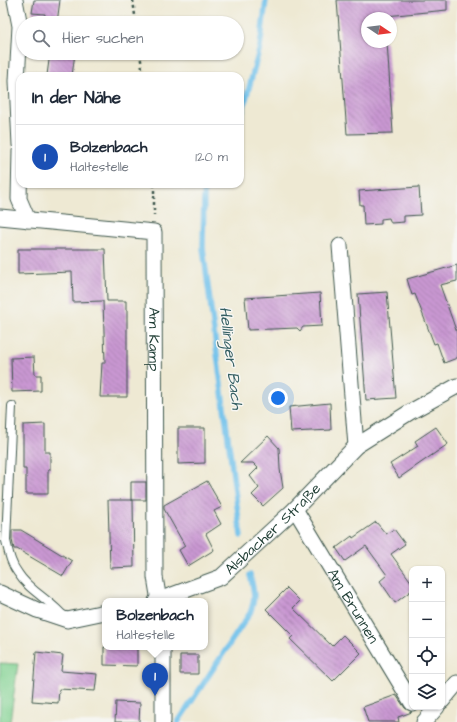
<!DOCTYPE html>
<html lang="de">
<head>
<meta charset="utf-8">
<style>
	body { margin:0; font-family:"Architects Daughter",sans-serif; background:#f2f2f3; color:#1f2937 }
	.controls { position:absolute; right:12px; bottom:12px; display:grid; overflow:hidden; border-radius:8px; box-shadow:0 1px 3px #0004 }
	.controls button { width:36px; height:36px; display:grid; place-items:center; padding:0; border:0; border-bottom:1px solid #e0e1e3; background:#fff; color:#1f2937; font:20px sans-serif }
	.compass { position:absolute; left:361px; top:12px; width:36px; height:36px; border-radius:50%; background:#fff; box-shadow:0 1px 3px #0004; rotate:103deg }
	.you { position:absolute; left:278px; top:398px; width:14px; height:14px; margin:-10px; border:3px solid #fff; border-radius:50%; background:#1a73e8; box-shadow:0 0 0 6px #1a73e833 }
	.badge { display:grid; place-items:center; width:26px; height:26px; border-radius:50%; background:#2563eb; color:#fff; font-size:13px; font-weight:700 }
	.pin { position:absolute; translate:-50% -33px; filter:drop-shadow(0 1px 2px #0008) }
	.pin::after { content:''; position:absolute; top:21px; width:14px; height:12px; background:inherit; clip-path:polygon(0 0,100% 0,50% 100%) }
	.popup { position:absolute; left:102px; top:598px; width:106px; height:52px; box-sizing:border-box; display:grid; place-content:center; border-radius:8px; background:#fff; filter:drop-shadow(0 1px 3px #0005); font-size:13px; white-space:nowrap; color:#747a83 }
	.popup b { font-size:15px; color:#1f2937 }
	.popup::after { content:''; position:absolute; left:50%; top:100%; margin-left:-8px; border:8px solid transparent; border-top-color:#fff }
	.list { margin:0; padding:0; list-style:none }
	h2 { display:flex; justify-content:space-between; align-items:center; height:52px; margin:0; padding:0 16px; font-size:17px }
	h2 small { font-size:13px; font-weight:400; color:#747a83 }
	.list li { display:grid; grid-template-columns:26px 1fr auto; gap:12px; align-items:center; box-sizing:border-box; height:64px; padding:0 16px; border-top:1px solid #e0e1e3 }
	.list b { display:block; font-size:15px; white-space:nowrap }
	.list p { margin:0; font-size:13px; white-space:nowrap; color:#747a83 }
	.list em { font-size:13px; font-style:normal; color:#747a83 }
	.icon { flex:none; width:22px; height:22px; fill:none; stroke:currentColor; stroke-width:2; stroke-linecap:round; stroke-linejoin:round }
	.map { position:relative; flex:none; width:457px; height:722px; overflow:hidden }
	.search { position:absolute; background:#fff; box-shadow:0 1px 3px #0004; left:16px; top:16px; width:228px; height:44px; display:flex; align-items:center; gap:10px; box-sizing:border-box; padding:0 14px; border-radius:22px; color:#747a83; font-size:15px }
	.panel { position:absolute; background:#fff; box-shadow:0 1px 3px #0004; left:16px; top:72px; width:228px; height:116px; border-radius:12px }
	.map>svg:first-child { display:block }
	.grass { fill:#82d292; stroke:#508863 }
	.lines { fill:none; stroke-linecap:round; stroke-linejoin:round }
	.stream { stroke:#6fc1eb; stroke-width:5.5 }
	.building { fill:url(#building-back-hatch) }
	.lane-casing { stroke:#3e574c; stroke-width:10 }
	.street-casing { stroke:#3e574c; stroke-width:17 }
	.path { stroke:#3e574c; stroke-width:2.5; stroke-dasharray:3 3; stroke-linecap:butt }
	.lane { stroke:#fff; stroke-width:8 }
	.street { stroke:#fff; stroke-width:15 }
	.labels { text-anchor:middle; dominant-baseline:central; stroke-width:3; stroke-linejoin:round; paint-order:stroke }
	.street-label { font-size:15px; fill:#1f3d34; stroke:#f6f6f2 }
	.water-label { font-size:16px; font-style:italic; fill:#335e62; stroke:#f6f6f2 }
</style>
</head>
<body>
<div class="map">
<svg width="457" height="722" viewBox="0 0 457 722">
	<defs>
		<pattern id="building-back-hatch" width="6" height="6" patternUnits="userSpaceOnUse"><rect width="6" height="6" fill="#c997d2"/><path d="M-1 5l2 2M0 0l6 6M5-1l2 2" fill="none" stroke="#a37cab"/></pattern>
	</defs>
	<rect width="100%" height="100%" fill="#f6f6f2"/>
	<filter id="ink" filterUnits="userSpaceOnUse"><feTurbulence type="fractalNoise" baseFrequency=".025" numOctaves="2"/><feDisplacementMap in="SourceGraphic" scale="8" xChannelSelector="R" yChannelSelector="G"/><feConvolveMatrix kernelMatrix="1 2 1 2 8 2 1 2 1" color-interpolation-filters="sRGB"/></filter>
	<filter id="wash" filterUnits="userSpaceOnUse"><feTurbulence type="fractalNoise" baseFrequency=".012" numOctaves="4" result="noise"/><feDisplacementMap in="SourceGraphic" scale="16" xChannelSelector="R" yChannelSelector="G"/><feGaussianBlur stdDeviation="0.9" result="paint"/><feColorMatrix in="noise" values="0 0 0 0 0 0 0 0 0 0 0 0 0 0 0 0 0 1.4 0 .05"/><feComposite in="paint" operator="in"/></filter>
	<g filter="url(#wash)">
		<rect width="100%" height="100%" fill="#eee9d3"/>
		<path class="grass" d="M0,663L18,664L10,722H0Z"/>
		<g class="lines">
			<path class="stream" d="M240,121L260,47L266,0
				M209,184L204,193L203,248L241,536
				M178,722L250,613C256,598 254,590 250,575"/>
		</g>
		<g id="blocks">
			<path class="building" d="M34,0H60L57,23H44L45,14L32,13Z
				M337,0H447V10L386,16V18H367V42H387L393,133L347,134Z
				M50,53H75L72,76L47,75Z
				M419,187L421,215L404,216V222L391,223L389,218L381,219V224L364,225L363,205H360L359,191Z
				M18,249H105L107,301H126V310H127V397H100L102,363H105L103,301L73,302L72,272L18,274Z
				M457,265V281L440,285L457,333V358L444,363L437,343L434,344L415,294L412,295L407,279Z
				M387,292L396,398L366,400L358,294Z
				M320,293L322,326L303,327L300,331L297,328L248,330L245,298Z
				M34,357L35,375H41V391L12,392L11,358Z
				M330,403L331,430L291,432L289,407Z
				M45,424V452H50V470H48V494H26V469H23V425Z
				M436,427L448,444L399,478L390,464L418,446L415,441Z
				M178,428H205V463L178,464Z
				M268,436L279,448L280,469L283,488L263,506L252,495L259,488L250,476L258,468L253,463H240Z
				M207,481L222,507L214,511L221,524L206,534L214,550L188,566L179,550L185,546L164,509V505Z
				M131,482H146V500H131Z
				M108,500H133L134,567L110,568Z
				M376,522L386,534L394,529L405,544L391,554L412,583V590L395,603L380,581L387,575L366,546L345,561L336,548L352,536L353,538Z
				M12,530H21L72,561L63,576L17,549H14L12,540Z
				M287,588L300,601L293,608L332,646L343,635L361,653L333,681L290,639L293,636L266,609Z
				M104,647H137V666L104,665Z
				M36,652L63,655L61,671L97,674L95,691L59,689L58,703L32,701Z
				M180,655H198V674H180Z
				M396,695L405,708L412,712L398,717L399,722H368L363,707Z
				M116,702L140,703L139,722H115Z"/>
		</g>
	</g>
	<g filter="url(#ink)">
		<use href="#blocks" fill-opacity="0" stroke="#3e574c" stroke-width="1"/>
		<g class="lines">
			<defs>
				<path id="lane" d="M12,406L6,541C9,553 11,564 18,573C29,591 52,601 65,618"/>
				<g id="street">
					<path d="M15,0L20,26L17,81L20,145"/>
					<path d="M20,151L19,199L28,220"/>
					<path id="s1" d="M0,217L154,232L155,577L159,601"/>
					<path d="M340,246L356,446"/>
					<path id="s2" d="M295,509L412,703"/>
					<path d="M0,593L37,610L67,620L105,612"/>
					<path id="s3" d="M156,601L221,577L295,509L356,446L410,412L457,386"/>
					<path d="M163,647V722"/>
					<path d="M442,701L457,683"/>
					<path d="M424,722L437,707"/>
				</g>
			</defs>
			<use href="#lane" class="lane-casing"/>
			<use href="#street" class="street-casing"/>
			<path class="path" d="M133,0L136,23
				M140,53L143,76
				M154,184V215"/>
			<use href="#lane" class="lane"/>
			<use href="#street" class="street"/>
		</g>
	</g>
	<g class="labels">
		<g class="street-label">
			<text stroke="none"><textPath href="#s1" startOffset="262">Am Kamp</textPath></text>
			<text stroke="none"><textPath href="#s3" startOffset="140">Alsbacher Straße</textPath></text>
			<text stroke="none"><textPath href="#s2" startOffset="113">Am Brunnen</textPath></text>
		</g>
		<g class="water-label">
			<text transform="translate(231 358) rotate(83)">Hellinger Bach</text>
		</g>
	</g>
</svg>
<div class="controls">
<button>+</button>
<button>−</button>
<button><svg class="icon" aria-label="locate" viewBox="0 0 24 24"><circle cx="12" cy="12" r="6"/><path d="M12 2v4M12 18v4M2 12h4M18 12h4"/></svg></button>
<button><svg class="icon" aria-label="layers" viewBox="0 0 24 24"><path d="M12 4l9 5-9 5-9-5zM3 14l9 5 9-5"/></svg></button>
</div>
<svg class="compass" viewBox="-18 -18 36 36"><path d="M0-13l5 13h-10z" fill="#e53935"/><path d="M0 13l5-13h-10z" fill="#747a83"/></svg>
<div class="you"></div>
<div class="pin badge" style="left:155px;top:696px;background:#1a4fb4">1</div>
<div class="popup"><b>Bolzenbach</b>Haltestelle</div>
<div class="search"><svg class="icon" aria-label="search" viewBox="0 0 24 24"><circle cx="10" cy="10" r="6"/><path d="M15 15l6 6"/></svg>Hier suchen</div>
<section class="panel">
<h2>In der Nähe<small></small></h2>
<ul class="list">
<li><span class="badge" style="background:#1a4fb4">1</span><div><b>Bolzenbach</b><p>Haltestelle</p></div><em>120 m</em></li>
</ul>
</section>
</div>
</body>
</html>
